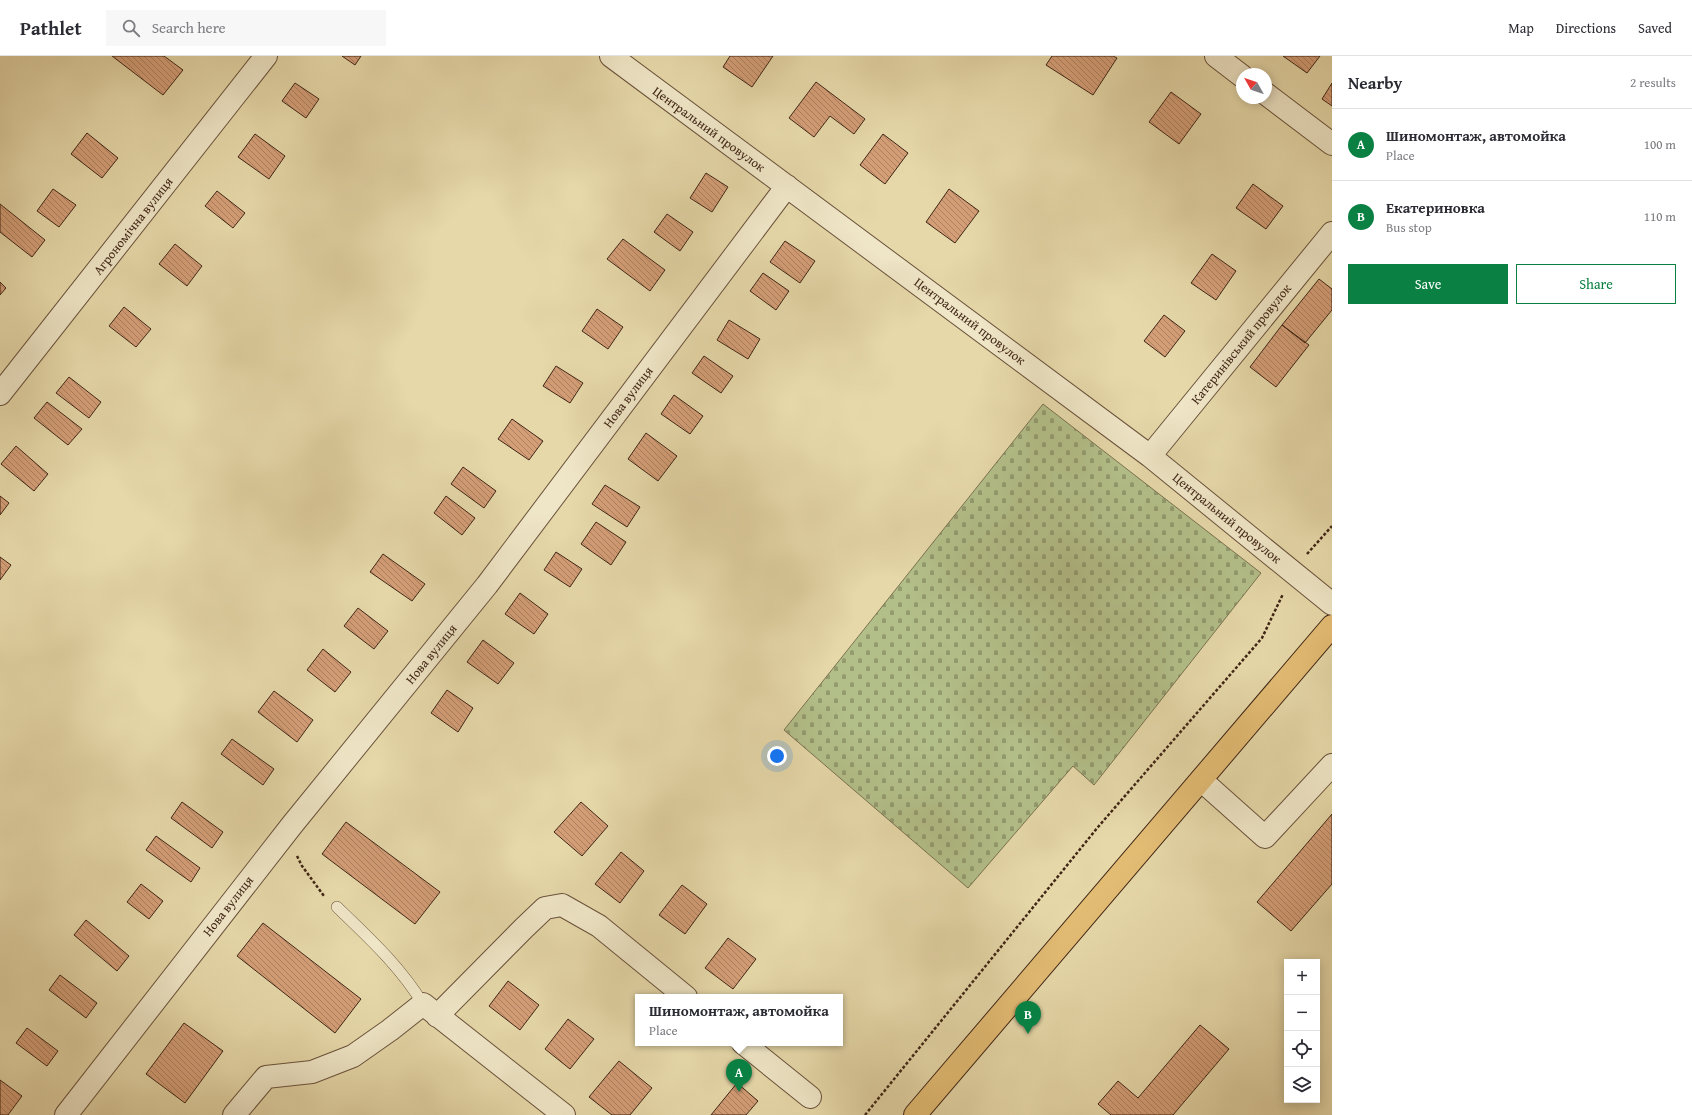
<!DOCTYPE html>
<html lang="en">
<head>
<meta charset="utf-8">
<style>
	body { margin:0; font-family:"Gentium Book Plus",serif; background:#f7f7f7; color:#2b2b33 }
	.controls { position:absolute; right:12px; bottom:12px; display:grid; overflow:hidden; border-radius:0px; box-shadow:0 2px 10px #0003 }
	.controls button { width:36px; height:36px; display:grid; place-items:center; padding:0; border:0; border-bottom:1px solid #e1e1e2; background:#fff; color:#2b2b33; font:20px sans-serif }
	.compass { position:absolute; left:1236px; top:12px; width:36px; height:36px; border-radius:50%; background:#fff; box-shadow:0 2px 10px #0003; rotate:310deg }
	.you { position:absolute; left:777px; top:700px; width:14px; height:14px; margin:-10px; border:3px solid #fff; border-radius:50%; background:#1a73e8; box-shadow:0 0 0 6px #1a73e833 }
	.badge { display:grid; place-items:center; width:26px; height:26px; border-radius:50%; background:#0b8043; color:#fff; font-size:13px; font-weight:700 }
	.pin { position:absolute; translate:-50% -33px; filter:drop-shadow(0 1px 2px #0008) }
	.pin::after { content:''; position:absolute; top:21px; width:14px; height:12px; background:inherit; clip-path:polygon(0 0,100% 0,50% 100%) }
	.popup { position:absolute; left:635px; top:938px; width:208px; height:52px; box-sizing:border-box; display:grid; place-content:center; border-radius:0px; background:#fff; filter:drop-shadow(0 1px 3px #0005); font-size:13px; white-space:nowrap; color:#7c7c81 }
	.popup b { font-size:15px; color:#2b2b33 }
	.popup::after { content:''; position:absolute; left:50%; top:100%; margin-left:-8px; border:8px solid transparent; border-top-color:#fff }
	.list { margin:0; padding:0; list-style:none }
	h2 { display:flex; justify-content:space-between; align-items:center; height:52px; margin:0; padding:0 16px; font-size:17px }
	h2 small { font-size:13px; font-weight:400; color:#7c7c81 }
	.list li { display:grid; grid-template-columns:26px 1fr auto; gap:12px; align-items:center; box-sizing:border-box; height:72px; padding:0 16px; border-top:1px solid #e1e1e2 }
	.list b { display:block; font-size:15px; white-space:nowrap }
	.list p { margin:0; font-size:13px; white-space:nowrap; color:#7c7c81 }
	.list em { font-size:13px; font-style:normal; color:#7c7c81 }
	.actions { display:flex; gap:8px; padding:12px 16px }
	.actions a { flex:1; padding:9px 0; border:1px solid #0b8043; border-radius:0px; text-align:center; font-size:14px; color:#0b8043 }
	.actions .main { background:#0b8043; color:#fff }
	.icon { flex:none; width:22px; height:22px; fill:none; stroke:currentColor; stroke-width:2; stroke-linecap:round; stroke-linejoin:round }
	.map { position:relative; flex:none; width:1332px; height:1059px; overflow:hidden }
	header { display:flex; align-items:center; gap:24px; box-sizing:border-box; height:56px; padding:0 20px; background:#fff; border-bottom:1px solid #e1e1e2 }
	header strong { font-size:19px }
	nav { display:flex; gap:22px; margin-inline-start:auto; font-size:14px }
	.search { width:280px; height:36px; background:#f7f7f7; display:flex; align-items:center; gap:10px; box-sizing:border-box; padding:0 14px; border-radius:0px; color:#7c7c81; font-size:15px }
	main { display:flex }
	aside { flex:1; background:#fff }
	.map>svg:first-child { display:block }
	.cemetery { fill:url(#cemetery-stones); stroke:#7a7250 }
	.building { fill:url(#building-back-hatch); stroke:#402616 }
	.lines { fill:none; stroke-linecap:round; stroke-linejoin:round }
	.lane-casing { stroke:#6a523b; stroke-width:12 }
	.street-casing { stroke:#6a523b; stroke-width:24 }
	.primary-casing { stroke:#402616; stroke-width:24 }
	.path { stroke:#402616; stroke-width:2.5; stroke-dasharray:3 2; stroke-linecap:butt }
	.lane { stroke:#efe6c7; stroke-width:11 }
	.street { stroke:#efe6c7; stroke-width:22 }
	.primary { stroke:#e3bc74; stroke-width:22 }
	.labels { text-anchor:middle; dominant-baseline:central; stroke-width:3; stroke-linejoin:round; paint-order:stroke }
	.street-label { font-size:13px; fill:#402616; stroke:#efe6c7 }
</style>
</head>
<body>
<header>
<strong>Pathlet</strong>
<div class="search"><svg class="icon" aria-label="search" viewBox="0 0 24 24"><circle cx="10" cy="10" r="6"/><path d="M15 15l6 6"/></svg>Search here</div>
<nav><a>Map</a><a>Directions</a><a>Saved</a></nav>
</header>
<main>
<div class="map">
<svg width="1332" height="1059" viewBox="0 0 1332 1059">
	<defs>
		<pattern id="cemetery-stones" width="16" height="16" patternUnits="userSpaceOnUse"><rect width="16" height="16" fill="#b3bf89"/><path d="M2 7V4a2 2 0 0 1 4 0v3zM10 15v-3a2 2 0 0 1 4 0v3z" fill="#939b6f"/></pattern>
		<pattern id="building-back-hatch" width="6" height="6" patternUnits="userSpaceOnUse"><rect width="6" height="6" fill="#d49e77"/><path d="M-1 5l2 2M0 0l6 6M5-1l2 2" fill="none" stroke="#ad8161"/></pattern>
	</defs>
	<rect width="100%" height="100%" fill="#e6d8a9"/>
	<filter id="stains"><feTurbulence type="fractalNoise" baseFrequency=".005" numOctaves="4"/><feColorMatrix values="0 0 0 0 .2 0 0 0 0 .09 0 0 0 0 .02 0 0 0 .5 -.17"/></filter>
	<radialGradient id="worn" r=".72"><stop offset=".6" stop-color="#630" stop-opacity="0"/><stop offset="1" stop-color="#630" stop-opacity=".3"/></radialGradient>
	<path class="cemetery" d="M1043,348L1261,517L1094,729L1073,710L968,832L784,674Z"/>
	<path class="building" d="M112,0H164L183,14L163,39Z
		M342,0H361L355,9Z
		M730,0H773L752,31L723,11Z
		M1052,0H1113L1117,2L1093,39L1046,9Z
		M1283,0H1320L1307,17Z
		M816,26L865,63L854,78L830,60L814,81L789,62Z
		M295,27L319,43L306,62L282,45Z
		M1332,27V50L1322,43Z
		M1171,36L1201,58L1179,88L1149,66Z
		M87,77L118,102L102,122L71,98Z
		M255,78L285,100L269,123L238,101Z
		M883,78L908,97L885,128L860,109Z
		M706,117L728,131L712,156L690,142Z
		M1253,128L1283,150L1266,173L1236,152Z
		M53,133L76,149L59,171L37,155Z
		M949,133L979,155L955,187L926,166Z
		M217,135L245,157L233,172L205,150Z
		M0,148L45,184L32,201L0,176Z
		M667,158L693,176L680,195L654,176Z
		M623,183L665,214L650,235L607,203Z
		M785,185L815,205L800,227L770,206Z
		M175,188L202,210L187,230L159,208Z
		M1212,198L1236,215L1216,244L1191,227Z
		M763,217L789,235L776,254L750,235Z
		M1319,223L1332,233V254L1305,287L1282,269Z
		M0,226L6,232L0,239Z
		M124,251L151,273L136,291L109,270Z
		M597,253L623,271L608,293L582,275Z
		M1164,259L1185,275L1165,301L1144,285Z
		M729,264L760,283L748,303L717,284Z
		M1282,269L1309,289L1276,331L1250,311Z
		M704,300L733,320L721,337L692,317Z
		M556,310L583,327L570,347L543,330Z
		M69,321L101,346L89,362L56,337Z
		M674,339L703,360L690,378L661,358Z
		M47,346L82,373L68,389L34,362Z
		M512,363L543,385L529,404L498,383Z
		M646,377L677,400L658,425L628,403Z
		M16,390L48,418L34,435L1,408Z
		M463,411L496,435L484,452L451,428Z
		M605,429L640,451L627,471L592,448Z
		M0,440L9,447L0,459Z
		M446,440L475,462L462,479L434,457Z
		M596,466L626,486L611,509L581,488Z
		M556,496L582,513L570,531L544,514Z
		M383,498L425,528L412,545L370,516Z
		M0,501L11,509L0,524Z
		M520,537L548,558L534,578L505,558Z
		M358,552L388,575L374,593L344,570Z
		M483,584L514,607L498,628L467,606Z
		M323,593L351,616L335,636L307,614Z
		M447,634L473,652L458,676L431,657Z
		M274,635L313,664L297,686L258,656Z
		M232,683L274,713L263,729L221,698Z
		M182,746L223,776L212,792L171,762Z
		M581,746L608,770L582,800L554,776Z
		M1332,758V828L1291,875L1257,846Z
		M346,766L440,836L415,868L322,798Z
		M156,780L200,812L191,826L146,794Z
		M621,796L644,815L620,847L595,828Z
		M141,828L163,845L149,863L127,846Z
		M682,829L707,848L685,878L659,859Z
		M86,864L129,900L117,915L74,879Z
		M263,867L361,943L335,977L237,900Z
		M728,882L756,903L733,933L705,912Z
		M60,919L97,947L86,962L49,934Z
		M508,925L539,949L520,974L489,950Z
		M568,963L594,983L570,1013L545,993Z
		M184,967L223,995L185,1047L146,1018Z
		M1200,969L1229,993L1173,1059H1111L1098,1048L1118,1025L1138,1042Z
		M27,972L58,995L47,1010L16,987Z
		M619,1005L652,1032L630,1059H612L589,1041Z
		M0,1024L22,1040L8,1059H0Z
		M737,1027L758,1045L746,1059H711Z"/>
	<g class="lines">
		<defs>
			<path id="lane" d="M337,851C368,881 400,910 423,948"/>
			<path id="street" d="M611,0L1150,400L1332,548
				M1216,0L1242,20
				M1266,38L1332,88
				M0,338L266,0
				M1150,400L1332,177
				M1201,724L1265,781L1332,709
				M437,960L524,872L545,852L562,849L599,870L686,941
				M743,987L810,1041
				M66,1059L292,769L487,529L787,130
				M234,1059L266,1021L312,1016L353,1000L390,974L423,948L564,1059"/>
			<path id="primary" d="M915,1059L1332,570"/>
		</defs>
		<use href="#lane" class="lane-casing"/>
		<use href="#street" class="street-casing"/>
		<use href="#primary" class="primary-casing"/>
		<path class="path" d="M1307,498L1332,470
			M297,800L302,810L324,840
			M865,1059L1098,771L1262,582L1283,538"/>
		<use href="#lane" class="lane"/>
		<use href="#street" class="street"/>
		<use href="#primary" class="primary"/>
	</g>
	<g class="labels">
		<g class="street-label">
			<text transform="translate(709 73) rotate(36)">Центральний провулок</text>
			<text transform="translate(133 170) rotate(-52)">Агрономічна вулиця</text>
			<text transform="translate(970 265) rotate(37)">Центральний провулок</text>
			<text transform="translate(1241 288) rotate(-51)">Катеринівський провулок</text>
			<text transform="translate(628 341) rotate(-53)">Нова вулиця</text>
			<text transform="translate(1227 462) rotate(39)">Центральний провулок</text>
			<text transform="translate(431 598) rotate(-51)">Нова вулиця</text>
			<text transform="translate(228 850) rotate(-52)">Нова вулиця</text>
		</g>
	</g>
	<rect width="100%" height="100%" filter="url(#stains)"/>
	<rect width="100%" height="100%" fill="url(#worn)"/>
</svg>
<div class="controls">
<button>+</button>
<button>−</button>
<button><svg class="icon" aria-label="locate" viewBox="0 0 24 24"><circle cx="12" cy="12" r="6"/><path d="M12 2v4M12 18v4M2 12h4M18 12h4"/></svg></button>
<button><svg class="icon" aria-label="layers" viewBox="0 0 24 24"><path d="M12 4l9 5-9 5-9-5zM3 14l9 5 9-5"/></svg></button>
</div>
<svg class="compass" viewBox="-18 -18 36 36"><path d="M0-13l5 13h-10z" fill="#e53935"/><path d="M0 13l5-13h-10z" fill="#7c7c81"/></svg>
<div class="you"></div>
<div class="pin badge" style="left:739px;top:1036px">A</div>
<div class="popup"><b>Шиномонтаж, автомойка</b>Place</div>
<div class="pin badge" style="left:1028px;top:978px">B</div>
</div>
<aside>
<h2>Nearby<small>2 results</small></h2>
<ul class="list">
<li><span class="badge">A</span><div><b>Шиномонтаж, автомойка</b><p>Place</p></div><em>100 m</em></li>
<li><span class="badge">B</span><div><b>Екатериновка</b><p>Bus stop</p></div><em>110 m</em></li>
</ul>
<div class="actions"><a class="main">Save</a><a>Share</a></div>
</aside>
</main>
</body>
</html>
